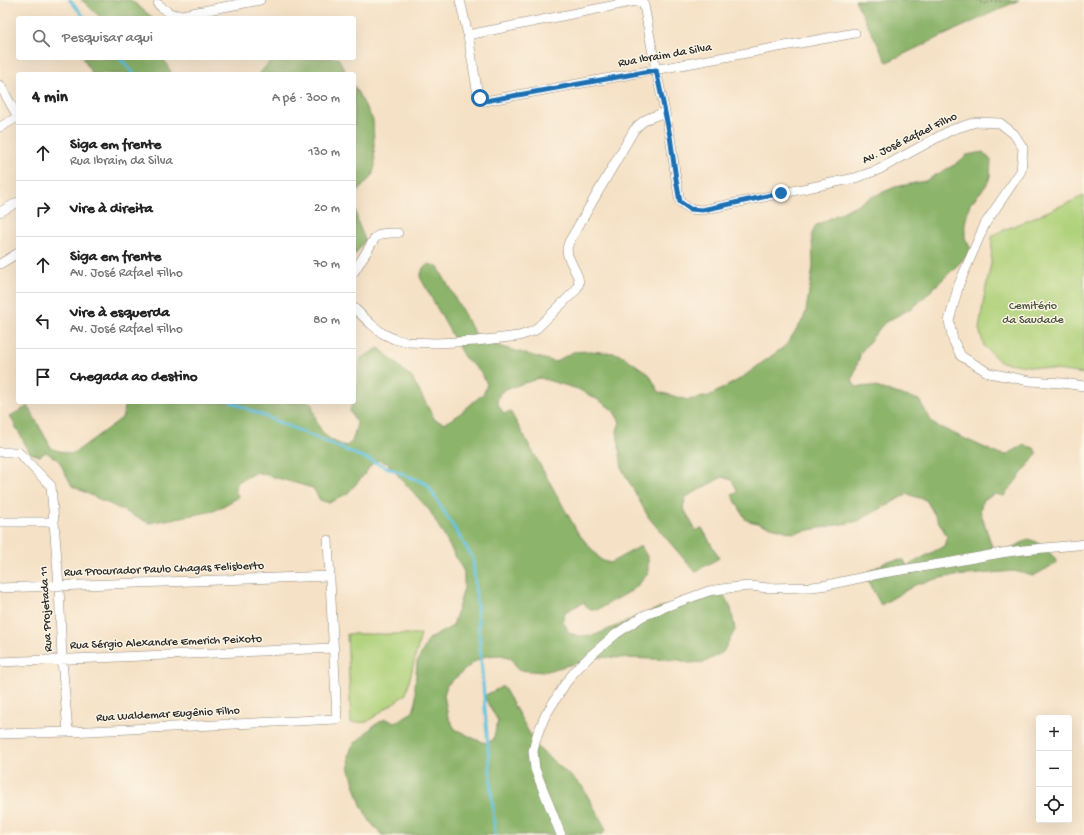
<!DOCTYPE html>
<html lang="pt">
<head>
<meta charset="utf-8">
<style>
	body { margin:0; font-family:"Gochi Hand",sans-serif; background:#f2f2f2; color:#222 }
	.controls { position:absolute; right:12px; bottom:12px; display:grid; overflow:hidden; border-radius:4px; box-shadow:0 4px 16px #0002 }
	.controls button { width:36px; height:36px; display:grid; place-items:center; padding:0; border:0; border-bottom:1px solid #e0e0e0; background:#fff; color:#222; font:20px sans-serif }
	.stop { position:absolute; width:12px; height:12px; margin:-9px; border:3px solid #1f6fb2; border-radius:50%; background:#fff }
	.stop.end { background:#1f6fb2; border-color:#fff; box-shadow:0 1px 4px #0008 }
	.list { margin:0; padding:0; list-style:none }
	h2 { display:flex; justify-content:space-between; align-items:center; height:52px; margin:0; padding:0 16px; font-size:17px }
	h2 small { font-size:13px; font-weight:400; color:#767676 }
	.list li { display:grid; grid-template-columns:26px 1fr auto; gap:12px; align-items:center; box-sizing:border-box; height:56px; padding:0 16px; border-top:1px solid #e0e0e0 }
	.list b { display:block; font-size:15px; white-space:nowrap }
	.list p { margin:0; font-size:13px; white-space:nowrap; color:#767676 }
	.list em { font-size:13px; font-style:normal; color:#767676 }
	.icon { flex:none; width:22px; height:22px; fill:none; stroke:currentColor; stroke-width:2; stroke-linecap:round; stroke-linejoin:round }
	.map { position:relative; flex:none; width:1084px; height:835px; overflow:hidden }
	.search { position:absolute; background:#fff; box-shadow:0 4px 16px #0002; left:16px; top:16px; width:340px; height:44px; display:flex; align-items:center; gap:10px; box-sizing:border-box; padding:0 14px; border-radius:4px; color:#767676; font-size:15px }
	.panel { position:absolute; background:#fff; box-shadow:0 4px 16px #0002; left:16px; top:72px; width:340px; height:332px; border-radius:4px }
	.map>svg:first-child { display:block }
	.green { fill:#b0d27b; stroke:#6e7e53 }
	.forest { fill:#8cb46b; stroke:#5c704b }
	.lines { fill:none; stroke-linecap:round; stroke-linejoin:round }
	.stream { stroke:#64c3e2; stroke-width:3 }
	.street-casing { stroke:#908678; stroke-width:10 }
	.path { stroke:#908678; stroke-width:1.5; stroke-dasharray:1 3; stroke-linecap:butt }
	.street { stroke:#fff; stroke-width:9 }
	.route { stroke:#1f6fb2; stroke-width:5 }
	.labels { text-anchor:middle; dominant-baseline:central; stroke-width:3; stroke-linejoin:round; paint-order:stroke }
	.street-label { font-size:12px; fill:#2b2b2b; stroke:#fcf5e5 }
	.park-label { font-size:12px; fill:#4c553f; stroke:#fcf5e5 }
</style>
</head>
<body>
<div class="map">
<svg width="1084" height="835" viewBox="0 0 1084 835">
	<rect width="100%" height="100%" fill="#fcf5e5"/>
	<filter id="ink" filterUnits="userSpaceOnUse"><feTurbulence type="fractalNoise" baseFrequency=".025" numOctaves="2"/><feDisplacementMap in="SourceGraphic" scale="8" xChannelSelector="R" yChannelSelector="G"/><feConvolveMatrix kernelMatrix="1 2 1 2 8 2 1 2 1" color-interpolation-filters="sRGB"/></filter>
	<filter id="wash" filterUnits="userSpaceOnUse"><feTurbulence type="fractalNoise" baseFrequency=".012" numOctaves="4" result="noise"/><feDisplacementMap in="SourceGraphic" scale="16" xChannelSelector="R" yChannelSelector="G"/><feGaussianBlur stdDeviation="0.9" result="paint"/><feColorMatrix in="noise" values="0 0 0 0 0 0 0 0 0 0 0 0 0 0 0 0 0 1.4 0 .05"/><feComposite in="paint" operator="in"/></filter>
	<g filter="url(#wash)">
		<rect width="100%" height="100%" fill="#f5e1c6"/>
		<path class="green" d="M1084,196V374L1000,362L984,346L979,329L984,297L991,263L992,235Z
			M347,634H421L406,694L367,722L351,723Z"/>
		<path class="forest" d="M81,0H131L153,18H101L99,16L83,1Z
			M855,0H1019L887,62Z
			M83,58H163L172,74H92Z
			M273,58H338L347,74H259Z
			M354,86L373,120L375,166L372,176L357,192L354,202L358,223L365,240L354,256Z
			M983,152L991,160L990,177L988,182L985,187L970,204L965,223V238L972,251L915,306L884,323L861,352L852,381L856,387L872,386L919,400L933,424L996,453L1006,455L1024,445L1034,448L1037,454L1004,496L995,494L983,500L980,510L991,544L994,550L1004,553L1028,539L1037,542L1054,557L1057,563L1033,576L1014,571L945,577L917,584L881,605L864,574L888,561L904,560L907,566L944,546L947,536L926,500L907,494L858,521L793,533L746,520L732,495L738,492L732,480L722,477L686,497L683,507L696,531L702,528L719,558L695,572L649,518L622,469L617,431L620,422L613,410L600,401L578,389L540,378L506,389L500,393L497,402L504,414L510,411L578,533L601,560L610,563L641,546L648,558V574L633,590L597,610L587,608L584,602L565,612L563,621L569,633L579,636L595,635L659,608L715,593L724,596L731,608L735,630L723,652L705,662L689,663L680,660L599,657L543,672L518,670L511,658L501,655L486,656L474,662L447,685L444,695L448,717L455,729L477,740L486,743L493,740L498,721L484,696L503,686L537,747L582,786L606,829L602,835H574L568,834L566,835H382L371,823L361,805L350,771L349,755L352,746L373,726L385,719L395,722L413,712L416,702L415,687L417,662L429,639L453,626L464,588V572L430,511L387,463L378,460L372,464L363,476L348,493L329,503L320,500L313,488L256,472L238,482L235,491L239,497L214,511L149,523L72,486L59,461L46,452L40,456L30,453L10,416L28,406L52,449L71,454L77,451L122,418L125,408L122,402H311C318,426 319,438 346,446L352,442L357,424L350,411L352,402H354V393L361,358L379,348L412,378L435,420L445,423L457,416L484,393L487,384L480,371L464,357L420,277L423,268L429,264L438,267L475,334L498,346L555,362L573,352L589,351L614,353L623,356L649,374L659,392L688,400L709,396L740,379L785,346L803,320L806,311L813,267L812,235L815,226L874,196L895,187L925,181L956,164L967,155Z"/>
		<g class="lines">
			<path class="stream" d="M70,0L85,18
				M120,58L134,74
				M231,402L427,484L473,558L495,835"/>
		</g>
	</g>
	<g filter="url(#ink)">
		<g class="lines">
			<defs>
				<path id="street" d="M460,0L468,35L478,95L482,100L485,101L855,33
					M643,0L656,70L670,136L676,179L680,202L690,209L702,210L855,178L878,170L951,130L976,122L1000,123L1014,134L1023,148L1021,171L985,224L959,284L949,321L953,340L961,356L989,373L1030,381L1062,383L1084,386
					M158,4C167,12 170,15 182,15L260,0
					M468,35L641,0
					M0,85L18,117L0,127
					M0,212L18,202
					M0,264L18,253
					M354,272L375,238C382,232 389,233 398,233
					M354,308L371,324L382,333L394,339L407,342L436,343L476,341L519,336L534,331L576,290L579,283L578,277L568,256L567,249L569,242L634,130C645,118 650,117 665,113
					M0,452H18L51,486L54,522L59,586L62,660L68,732
					M0,522H54
					M0,588L329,576
					M0,662L334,648
					M0,734L68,732L337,719L328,540
					M561,835L535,769L533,751L537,735L545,716L565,684L575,671L590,656L616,634L643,616L665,607L709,591L729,588L750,586L768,588L812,587L827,585L883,573L952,562L1001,553L1023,550L1077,545L1084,544"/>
			</defs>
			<use href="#street" class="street-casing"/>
			<path class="path" d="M977,0L983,4L1002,0"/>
			<use href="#street" class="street"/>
		</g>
	</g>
	<g class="lines" filter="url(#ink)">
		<path class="route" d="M480,98L482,100L485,101L656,70L670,136L676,179L680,202L690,209L702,210L781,193"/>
	</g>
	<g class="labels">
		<g class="street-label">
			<text transform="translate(665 56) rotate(-10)">Rua Ibraim da Silva</text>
			<text transform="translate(910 139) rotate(-26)">Av. José Rafael Filho</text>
			<text transform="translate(164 570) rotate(-2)">Rua Procurador Paulo Chagas Felisberto</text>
			<text transform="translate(47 609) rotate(-93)">Rua Projetada 11</text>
			<text transform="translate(166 643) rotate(-2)">Rua Sérgio Alexandre Emerich Peixoto</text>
			<text transform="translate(168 715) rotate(-3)">Rua Waldemar Eugênio Filho</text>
		</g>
		<g class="park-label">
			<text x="1033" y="307">Cemitério<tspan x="1033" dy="14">da Saudade</tspan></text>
		</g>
	</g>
</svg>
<div class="controls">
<button>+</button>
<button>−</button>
<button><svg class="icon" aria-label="locate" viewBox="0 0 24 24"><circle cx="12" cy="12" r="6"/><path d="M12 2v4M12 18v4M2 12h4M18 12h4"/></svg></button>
</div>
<div class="stop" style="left:480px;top:98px"></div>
<div class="stop end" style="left:781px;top:193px"></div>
<div class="search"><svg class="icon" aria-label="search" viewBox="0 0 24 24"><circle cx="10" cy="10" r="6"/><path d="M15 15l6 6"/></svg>Pesquisar aqui</div>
<section class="panel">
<h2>4 min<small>A pé · 300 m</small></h2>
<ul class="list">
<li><svg class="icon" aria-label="ahead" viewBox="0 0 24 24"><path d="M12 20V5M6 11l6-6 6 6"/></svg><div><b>Siga em frente</b><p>Rua Ibraim da Silva</p></div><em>130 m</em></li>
<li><svg class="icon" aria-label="right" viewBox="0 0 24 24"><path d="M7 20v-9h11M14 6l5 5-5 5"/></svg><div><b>Vire à direita</b></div><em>20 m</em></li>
<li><svg class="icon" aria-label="ahead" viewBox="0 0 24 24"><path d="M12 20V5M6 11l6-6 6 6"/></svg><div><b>Siga em frente</b><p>Av. José Rafael Filho</p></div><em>70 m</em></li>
<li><svg class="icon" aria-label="left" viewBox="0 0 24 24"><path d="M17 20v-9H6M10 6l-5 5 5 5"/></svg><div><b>Vire à esquerda</b><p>Av. José Rafael Filho</p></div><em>80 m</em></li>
<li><svg class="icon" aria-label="arrive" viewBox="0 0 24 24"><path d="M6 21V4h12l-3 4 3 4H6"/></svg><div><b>Chegada ao destino</b></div></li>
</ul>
</section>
</div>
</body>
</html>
